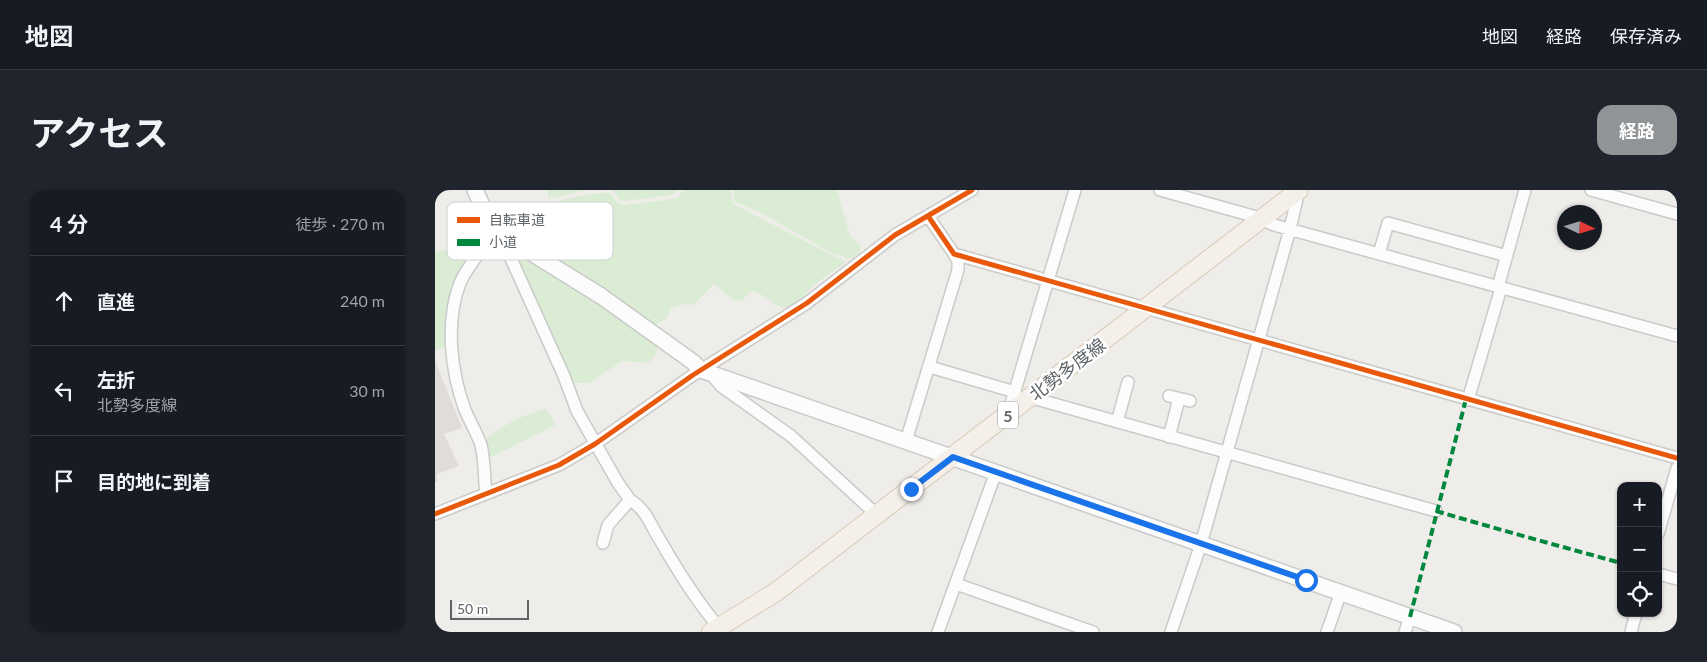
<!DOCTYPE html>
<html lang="ja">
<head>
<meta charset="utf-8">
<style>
	body { margin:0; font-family:Lato,"Noto Sans JP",sans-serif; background:#20242c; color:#f1f3f6 }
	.controls { position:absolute; right:15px; bottom:15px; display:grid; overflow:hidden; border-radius:10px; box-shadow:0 1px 4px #0004 }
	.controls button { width:45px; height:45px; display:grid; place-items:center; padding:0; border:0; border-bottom:1px solid #363941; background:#171b24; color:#f1f3f6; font:25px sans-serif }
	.compass { position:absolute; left:1122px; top:15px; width:45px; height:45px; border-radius:50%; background:#171b24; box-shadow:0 1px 4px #0004; rotate:94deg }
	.scale { position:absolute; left:15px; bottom:12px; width:79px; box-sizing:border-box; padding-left:5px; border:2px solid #5e6468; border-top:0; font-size:14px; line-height:18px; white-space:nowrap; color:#5e6468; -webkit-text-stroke:4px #fff; paint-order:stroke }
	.stop { position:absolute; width:15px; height:15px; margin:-11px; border:4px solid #1a73e8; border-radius:50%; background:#fff }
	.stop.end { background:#1a73e8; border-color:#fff; box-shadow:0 1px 5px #0008 }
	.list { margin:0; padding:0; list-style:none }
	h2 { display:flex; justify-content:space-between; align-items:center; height:65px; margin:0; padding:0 20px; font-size:21px }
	h2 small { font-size:16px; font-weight:400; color:#9ea1a6 }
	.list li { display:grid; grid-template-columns:32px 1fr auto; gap:15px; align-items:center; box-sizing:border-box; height:90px; padding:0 20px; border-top:1px solid #363941 }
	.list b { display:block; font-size:19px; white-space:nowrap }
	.list p { margin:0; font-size:16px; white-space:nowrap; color:#9ea1a6 }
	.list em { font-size:16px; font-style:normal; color:#9ea1a6 }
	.icon { flex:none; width:28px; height:28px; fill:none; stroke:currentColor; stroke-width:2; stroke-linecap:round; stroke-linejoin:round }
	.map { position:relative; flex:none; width:1242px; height:442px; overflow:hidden; border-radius:15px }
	header { display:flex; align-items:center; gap:30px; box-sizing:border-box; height:70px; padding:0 25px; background:#171b24; border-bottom:1px solid #363941 }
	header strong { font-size:24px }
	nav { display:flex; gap:28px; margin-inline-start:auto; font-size:18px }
	.intro { display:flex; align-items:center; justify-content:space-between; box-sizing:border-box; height:120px; padding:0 30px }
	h1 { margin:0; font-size:35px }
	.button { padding:12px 22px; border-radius:15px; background:#919496; color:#fff; font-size:18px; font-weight:700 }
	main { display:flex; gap:30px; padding:0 30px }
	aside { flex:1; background:#171b24; border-radius:15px; box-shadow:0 1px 4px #0004 }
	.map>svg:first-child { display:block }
	.industrial { fill:#dfdcda }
	.green { fill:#daecd3 }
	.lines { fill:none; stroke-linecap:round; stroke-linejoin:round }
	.minor-casing { stroke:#c9cac9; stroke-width:14 }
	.secondary-casing { stroke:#c9cac9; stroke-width:18 }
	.primary-casing { stroke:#d9c9b5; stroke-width:20 }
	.minor { stroke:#fdfcfc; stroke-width:11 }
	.secondary { stroke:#fdfcfc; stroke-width:15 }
	.primary { stroke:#f4f0e9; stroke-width:18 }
	.quiet { stroke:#00873e; stroke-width:4; stroke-dasharray:8 4; stroke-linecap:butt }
	.cycleway-casing { stroke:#fff; stroke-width:8 }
	.cycleway { stroke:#e8590c; stroke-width:5 }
	.route { stroke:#1a73e8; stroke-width:6 }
	.labels { text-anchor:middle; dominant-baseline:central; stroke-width:5; stroke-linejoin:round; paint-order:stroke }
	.shield { fill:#fff; stroke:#8e9295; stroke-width:1 }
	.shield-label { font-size:16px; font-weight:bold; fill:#5e6468 }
	.street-label { font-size:18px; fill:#5e6468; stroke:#fff }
	.key { fill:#fff; stroke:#cfd0d2; stroke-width:1 }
	.key-label { font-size:14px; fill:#5e6468 }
</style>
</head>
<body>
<header>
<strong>地図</strong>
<nav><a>地図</a><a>経路</a><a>保存済み</a></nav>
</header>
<div class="intro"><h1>アクセス</h1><a class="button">経路</a></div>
<main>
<aside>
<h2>4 分<small>徒歩 · 270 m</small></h2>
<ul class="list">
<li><svg class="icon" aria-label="ahead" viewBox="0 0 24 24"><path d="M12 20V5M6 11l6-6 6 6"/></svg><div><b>直進</b></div><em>240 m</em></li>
<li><svg class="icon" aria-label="left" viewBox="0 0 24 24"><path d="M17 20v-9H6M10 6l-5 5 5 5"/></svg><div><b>左折</b><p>北勢多度線</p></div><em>30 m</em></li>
<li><svg class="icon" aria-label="arrive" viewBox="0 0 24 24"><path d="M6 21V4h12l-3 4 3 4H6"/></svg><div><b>目的地に到着</b></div></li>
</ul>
</aside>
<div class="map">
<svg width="1242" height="442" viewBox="0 0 1242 442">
	<rect width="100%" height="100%" fill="#efedea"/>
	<path class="industrial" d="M0,170L27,238L9,244L24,276L2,284L3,292L0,293Z"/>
	<path class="green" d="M112,0H151L114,9Z
		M177,0H244L237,5L189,11L185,10Z
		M248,0H296L298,14L411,72C401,80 389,87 379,95C369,103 366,119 348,117C336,115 329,103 317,101L306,111L298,110L279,94L258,115L250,114L236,118L231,129L218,136L68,37V31C85,20 157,0 175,3L183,13L190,15L239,9L244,7Z
		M299,0H402L415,46L425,55V63L416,69L397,63L328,24L299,11Z
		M43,42H51V47L31,74L13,156L0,161V62L22,57Z
		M71,53L224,153L220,166L213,173L187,171L154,193H138Z
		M111,219L121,235L58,266L54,267L48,252C64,236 90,224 111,219Z"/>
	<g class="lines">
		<defs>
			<path id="minor" d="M725,0L818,26L839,35L1242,146
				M1156,0L1242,24
				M493,26L519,64L1242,268
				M64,42L129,186L142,221L183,293L195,310L173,335L168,353
				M944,64L953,33L1072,66
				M1063,97L1090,0
				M495,177L580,202
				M275,183L286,196L356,246L442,325
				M734,206L755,211
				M594,207L1001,321
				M1033,210L1066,98
				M573,224L640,0
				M682,232L693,192
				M734,247L744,209
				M471,251L523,80V71L519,64
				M51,304C49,288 50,271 46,255C42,243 35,232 30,220C16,182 10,132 25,93C34,73 50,57 62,39
				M195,310C211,319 216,336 225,350C241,378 266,417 287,441
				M0,324L124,275L160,254L258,185L372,113L460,45L537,0
				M1223,344L1242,278
				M1223,384L1242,389
				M521,394L658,442
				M503,442L561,282
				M736,442L766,354L855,39L864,0
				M892,442L906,402
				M970,442L975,427
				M1196,442L1201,423"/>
			<path id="secondary" d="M40,0L53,28L74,49L166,106L258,172L266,180L1019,442"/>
			<path id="primary" d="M276,442L341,402L864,0"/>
		</defs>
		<use href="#minor" class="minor-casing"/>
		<use href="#secondary" class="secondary-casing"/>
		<use href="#primary" class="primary-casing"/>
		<use href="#minor" class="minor"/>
		<use href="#secondary" class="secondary"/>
		<use href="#primary" class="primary"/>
		<path class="quiet" d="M1001,321C1062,339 1124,356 1186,373
			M975,427L1031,209"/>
		<defs>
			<path id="cycleway" d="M493,26L519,64L1242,268
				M0,324L124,275L160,254L258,185L372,113L460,45L537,0"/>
		</defs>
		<use href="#cycleway" class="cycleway-casing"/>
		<use href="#cycleway" class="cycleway"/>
	</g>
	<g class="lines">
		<path class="route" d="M476,299L518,267L871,390"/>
	</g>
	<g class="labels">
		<rect class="shield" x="563" y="211.5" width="20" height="27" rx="4"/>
		<g class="shield-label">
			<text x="573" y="225">5</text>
		</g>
		<g class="street-label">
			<text transform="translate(632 179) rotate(-37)">北勢多度線</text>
		</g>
	</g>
	<rect x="12" y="12" width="166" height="58" rx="8" class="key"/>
	<rect x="22" y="27" width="23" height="6" fill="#e8590c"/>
	<rect x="22" y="49" width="23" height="7" fill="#00873e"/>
	<g class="key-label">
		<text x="54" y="35">自転車道</text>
		<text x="54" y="57">小道</text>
	</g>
</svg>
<div class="controls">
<button>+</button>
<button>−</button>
<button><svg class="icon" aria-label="locate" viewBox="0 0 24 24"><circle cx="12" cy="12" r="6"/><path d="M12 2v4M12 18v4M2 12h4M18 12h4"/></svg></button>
</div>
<svg class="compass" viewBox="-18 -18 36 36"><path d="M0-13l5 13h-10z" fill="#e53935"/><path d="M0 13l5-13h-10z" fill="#9ea1a6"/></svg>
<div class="scale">50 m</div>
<div class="stop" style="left:871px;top:390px"></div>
<div class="stop end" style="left:476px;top:299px"></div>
</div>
</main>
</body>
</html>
